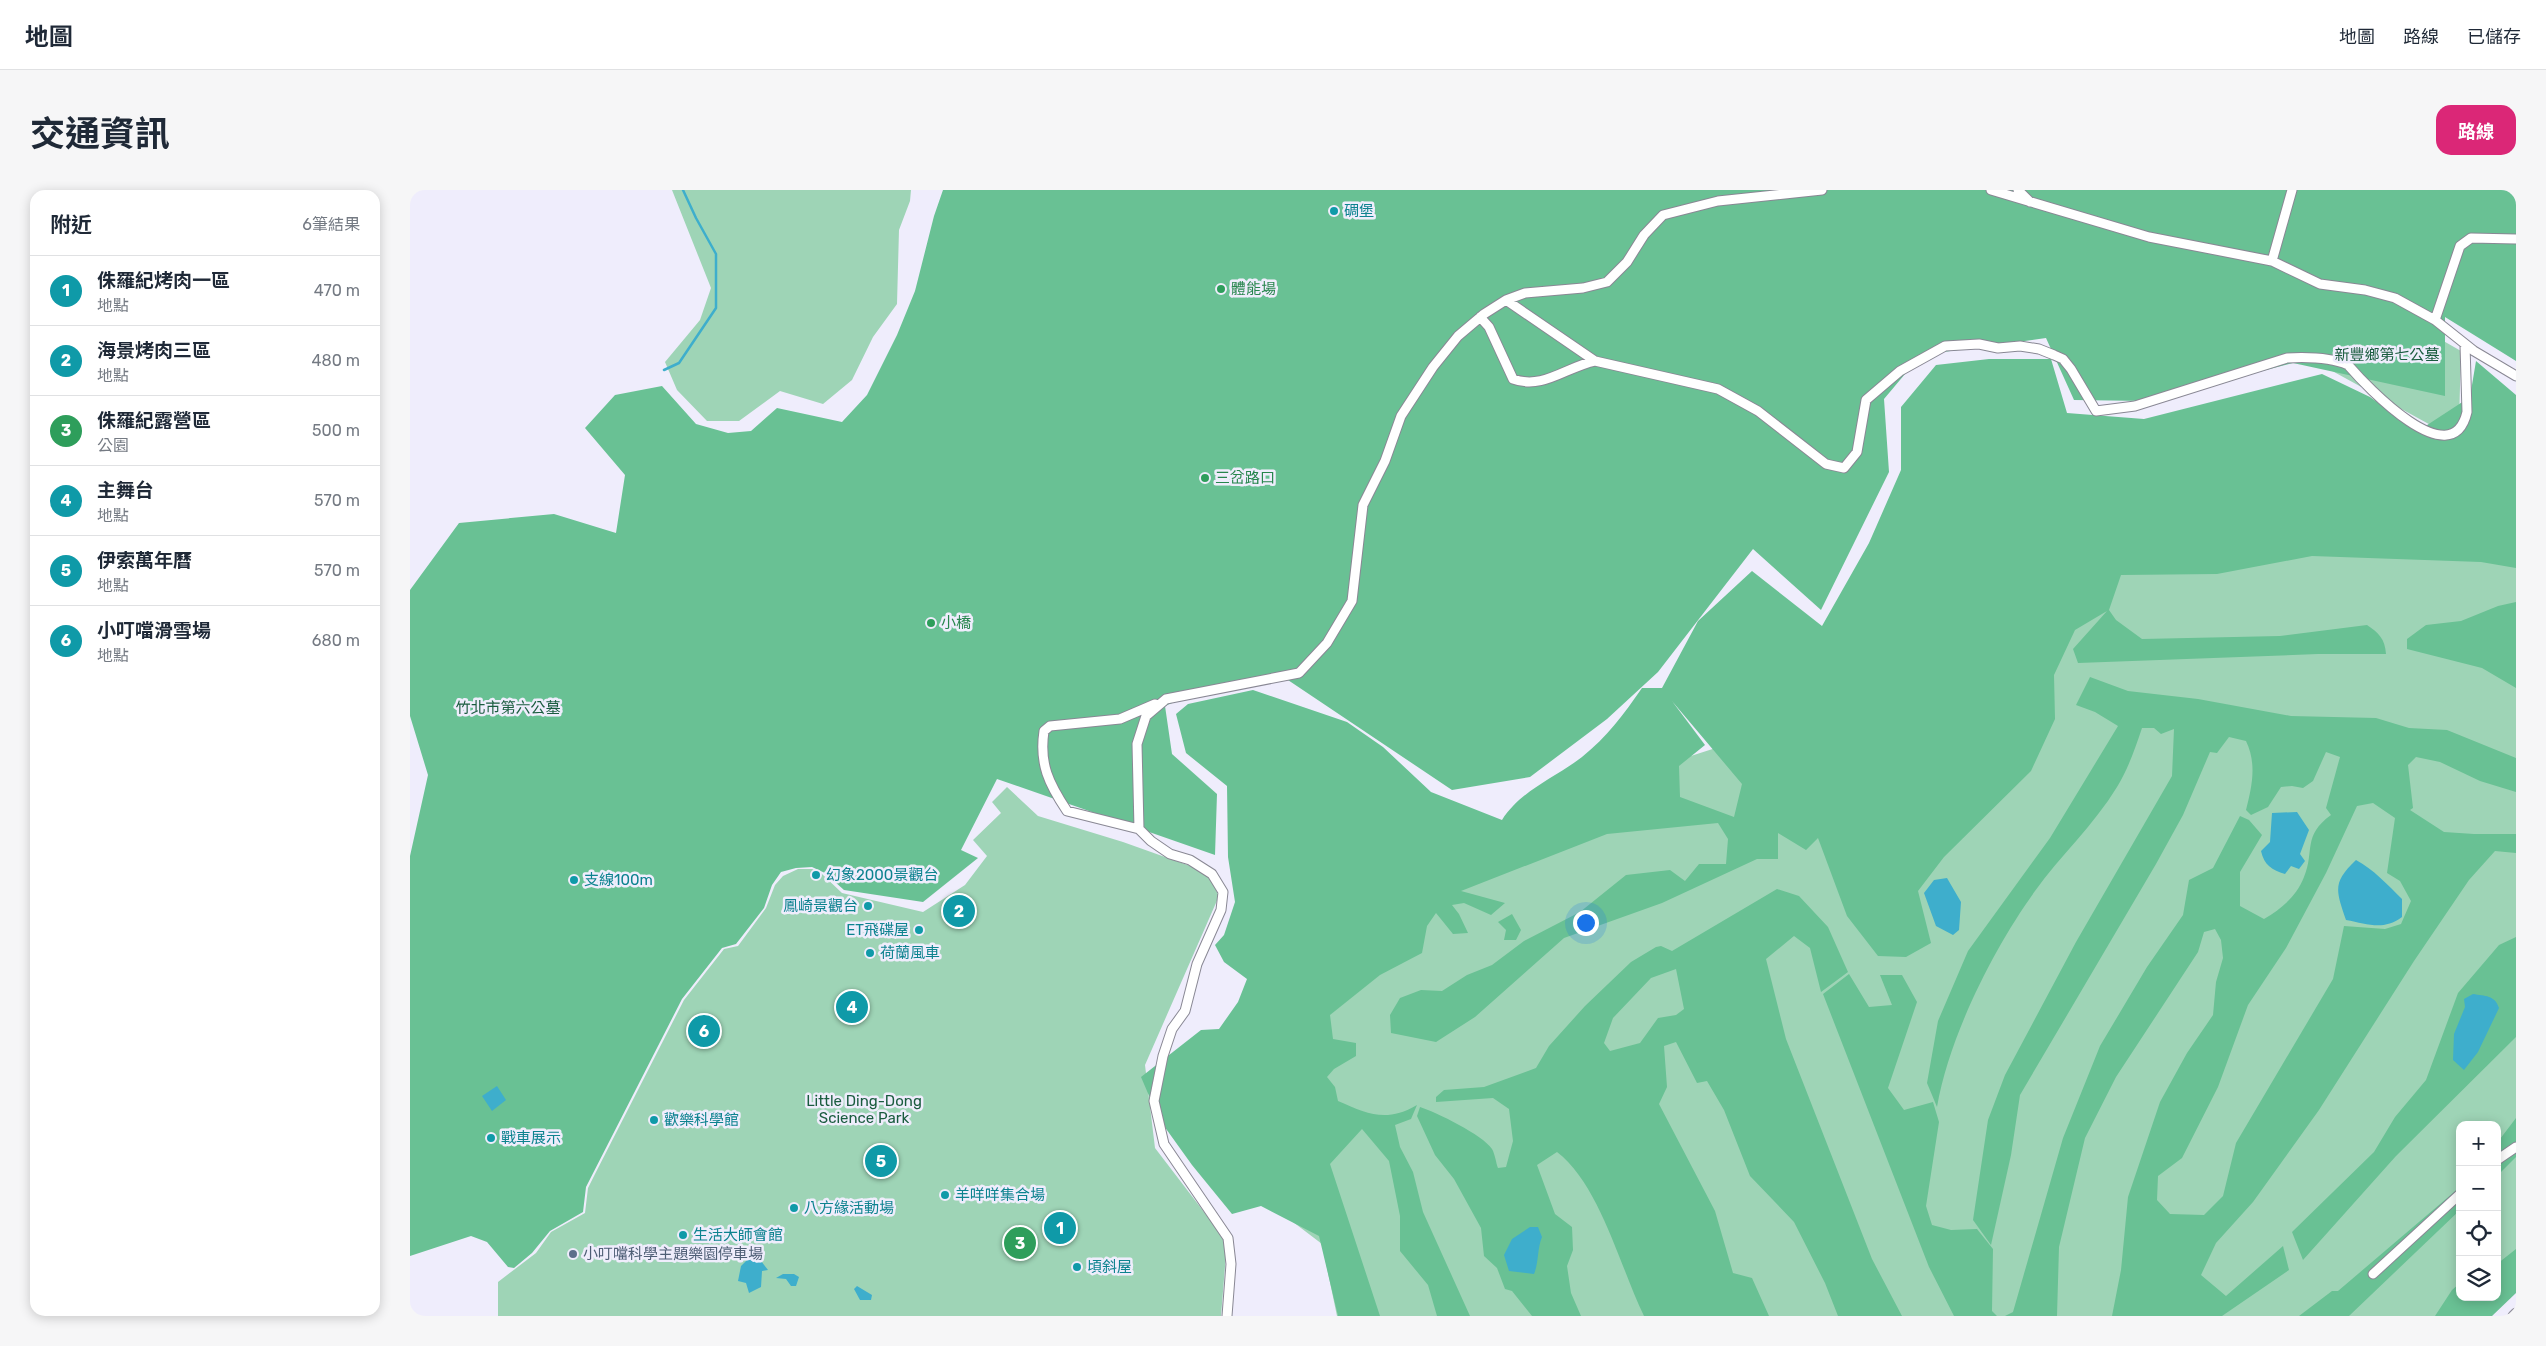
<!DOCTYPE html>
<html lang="zh-TW">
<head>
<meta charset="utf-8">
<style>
	body { margin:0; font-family:Rubik,"Noto Sans TC",sans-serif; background:#f6f6f7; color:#1f2937 }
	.controls { position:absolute; right:15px; bottom:15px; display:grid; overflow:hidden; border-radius:10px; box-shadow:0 2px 12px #0003 }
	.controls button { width:45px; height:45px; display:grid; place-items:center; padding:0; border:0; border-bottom:1px solid #e0e1e3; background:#fff; color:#1f2937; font:25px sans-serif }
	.you { position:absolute; left:1175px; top:732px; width:18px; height:18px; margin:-12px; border:4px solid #fff; border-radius:50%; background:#1a73e8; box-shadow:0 0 0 8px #1a73e833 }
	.badge { display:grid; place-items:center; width:32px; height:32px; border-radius:50%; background:#db2777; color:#fff; font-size:16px; font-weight:700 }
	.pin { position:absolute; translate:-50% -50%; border:2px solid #fff; box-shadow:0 1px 5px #0006 }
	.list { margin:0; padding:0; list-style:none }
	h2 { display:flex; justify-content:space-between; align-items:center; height:65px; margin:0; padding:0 20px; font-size:21px }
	h2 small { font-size:16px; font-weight:400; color:#747a83 }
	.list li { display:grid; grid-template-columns:32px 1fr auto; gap:15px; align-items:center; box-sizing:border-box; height:70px; padding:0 20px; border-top:1px solid #e0e1e3 }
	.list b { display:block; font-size:19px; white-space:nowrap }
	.list p { margin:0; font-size:16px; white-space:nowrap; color:#747a83 }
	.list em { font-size:16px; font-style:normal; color:#747a83 }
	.icon { flex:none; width:28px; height:28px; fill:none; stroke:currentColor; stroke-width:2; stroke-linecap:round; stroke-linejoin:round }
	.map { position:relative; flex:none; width:2106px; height:1126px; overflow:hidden; border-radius:15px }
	header { display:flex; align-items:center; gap:30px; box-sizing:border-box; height:70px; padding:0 25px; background:#fff; border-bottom:1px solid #e0e1e3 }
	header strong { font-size:24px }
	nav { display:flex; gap:28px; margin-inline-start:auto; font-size:18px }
	.intro { display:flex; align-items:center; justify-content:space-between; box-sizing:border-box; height:120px; padding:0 30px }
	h1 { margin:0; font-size:35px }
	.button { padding:12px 22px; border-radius:15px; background:#db2777; color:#fff; font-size:18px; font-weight:700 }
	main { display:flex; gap:30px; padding:0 30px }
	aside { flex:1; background:#fff; border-radius:15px; box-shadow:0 2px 12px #0003 }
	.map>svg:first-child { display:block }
	.green { fill:#9ed4b6 }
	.forest { fill:#69c194; fill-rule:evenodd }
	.water { fill:#3eaecc }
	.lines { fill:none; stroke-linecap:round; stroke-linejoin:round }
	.stream { stroke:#3eaecc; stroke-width:2.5 }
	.minor-casing { stroke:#898894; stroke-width:11 }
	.minor { stroke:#fff; stroke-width:9 }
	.culture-dot { fill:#0f9aa8; stroke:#efedfc; stroke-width:2 }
	.leisure-dot { fill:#2e9e5b; stroke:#efedfc; stroke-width:2 }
	.service-dot { fill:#5c6f8a; stroke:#efedfc; stroke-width:2 }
	.labels { text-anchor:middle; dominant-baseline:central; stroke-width:5; stroke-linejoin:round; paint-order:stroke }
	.culture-label { font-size:15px; fill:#0d838f; stroke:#efedfc; text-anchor:start }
	.leisure-label { font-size:15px; fill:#27864d; stroke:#efedfc; text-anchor:start }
	.park-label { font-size:15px; fill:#1a5c3f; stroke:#efedfc }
	.service-label { font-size:15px; fill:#4e5e75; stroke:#efedfc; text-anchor:start }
</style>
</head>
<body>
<header>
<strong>地圖</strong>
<nav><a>地圖</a><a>路線</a><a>已儲存</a></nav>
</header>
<div class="intro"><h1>交通資訊</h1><a class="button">路線</a></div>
<main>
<aside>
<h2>附近<small>6筆結果</small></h2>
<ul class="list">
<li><span class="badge" style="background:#0f9aa8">1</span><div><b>侏羅紀烤肉一區</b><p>地點</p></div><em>470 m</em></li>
<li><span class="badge" style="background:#0f9aa8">2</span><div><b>海景烤肉三區</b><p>地點</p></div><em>480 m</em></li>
<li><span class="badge" style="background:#2e9e5b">3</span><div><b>侏羅紀露營區</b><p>公園</p></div><em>500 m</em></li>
<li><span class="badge" style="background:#0f9aa8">4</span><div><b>主舞台</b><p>地點</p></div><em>570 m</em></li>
<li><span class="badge" style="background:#0f9aa8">5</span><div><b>伊索萬年曆</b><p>地點</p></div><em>570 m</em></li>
<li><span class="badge" style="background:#0f9aa8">6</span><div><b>小叮噹滑雪場</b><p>地點</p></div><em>680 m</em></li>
</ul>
</aside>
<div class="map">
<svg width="2106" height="1126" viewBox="0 0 2106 1126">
	<rect width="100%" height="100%" fill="#efedfc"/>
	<path class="green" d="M262,0H501L500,11L489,40L487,114L463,147L442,190L413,214L370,201L329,231H297L267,200L255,172L290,130L301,98Z
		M1960,109L2051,161L2049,232L2026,238L1915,177Z
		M2106,311V1073L2087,1092V935H2050V1107L2055,1126H927L912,1054L858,1013L917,811L1051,663L1228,583L1315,555L1643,394Z
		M597,597L628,626L713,652L797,682L809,706L735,875L745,958L817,1052L811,1126H88V1092L126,1063L141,1042L175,1023L178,998L185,984L274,810L314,759L328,756L356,718L365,695L373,686L388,679H402L412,684L432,703L513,722L555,695L577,666L563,650L591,623L582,612Z"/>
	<path class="forest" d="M533,0H2106V171L2035,127V206L1883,173L1737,211L1664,210L1636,148L1511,165L1474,209L1479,282L1411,420L1343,359L1248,482L1197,529L1120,587L1042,600L869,484L795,499L755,516L762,564L807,604L805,665L587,589L551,660L568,668L513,712L434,700L415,683L402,677L386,678L371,682L362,695L354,718L326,754L312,758L272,809L176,997L173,1022L140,1041L122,1063L104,1078L98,1077L77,1052L61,1046L0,1066V666L18,585L0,526V400L49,333L144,324L206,343L215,285L175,238L205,205L252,196L286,234L318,243L341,241L367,218L432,232L457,205L487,145L505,101L524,26Z
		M1579,169H1641L1657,223L1734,229L1912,184L1960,207L2008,241L2060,207L2066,171L2106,205V378L2071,372L1902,366L1807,384L1711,385L1699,420L1706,430L1732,449L1870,446L1957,435C1969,443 1975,449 1976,464H1908L1668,473L1663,459L1697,421L1665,440L1644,485L1645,529L1621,581L1534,667L1508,701L1521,753L1496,767L1468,766L1437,726L1408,648L1396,660L1368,643V669H1347L1252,713L1154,748L1065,827L1026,852L981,843L980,825L990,808L1011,800L1032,801L1057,785L1082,775L1114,751L1170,722L1216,685L1260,680L1275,691L1289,674H1316L1318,649L1308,633L1197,644L1051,701L1095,713L1081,725L1054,713L1042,715L1049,724L1058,743L1043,744L1026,723L1017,736L1012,763L970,785L920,825L923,849L946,853V866L924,879L917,887L925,897L928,911C958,924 976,933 1007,915L1001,929L985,935L990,957L1003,982L1013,1022L1060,1126H1027L1018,1095L990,1061V1026L979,971L952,939L920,974L970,1126H928L909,1046L851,1016L822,1024L782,975L749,929L731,887L791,840L809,839L828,812L837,789L814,772L805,755L814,745L825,712L818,667L817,596L776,563L766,524L778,514L843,500L937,532L973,557L1021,602L1092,630C1111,600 1145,588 1172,567C1197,547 1214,524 1232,498H1252L1288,431L1342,381L1412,436L1459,353L1491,280V217L1526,175ZM1262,511L1332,594L1324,627L1270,607L1269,576L1295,555Z
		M2106,412V498L2072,478L1997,459V449L2016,435L2051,431L2088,416Z
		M1680,487L1718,501L1788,509L1881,526L1966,528L1999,538L2037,540L2106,568V602L2070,591L2030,572L2006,567L1998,575L2003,618L2000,620L2034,642L2064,644H2106V663L2085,661L2059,690L2004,771L1909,920L1843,1012L1806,1053L1791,1085L1816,1106L1873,1056L1879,1080L1812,1126H1702L1711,1080L1718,1007L1750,912L1777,863L1803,825L1806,792L1813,768L1811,750L1805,739L1794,742L1788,762L1706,887L1675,948L1649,1057L1647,1126H1595L1603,1122L1653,948L1690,856L1737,777L1773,725L1779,690L1803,678L1830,626L1839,630L1852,645L1830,682V716L1854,729C1872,718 1886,707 1894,687C1905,661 1892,646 1921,625L1916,618L1930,567L1916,562L1903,591L1893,598L1882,596L1871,597L1858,617L1841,625L1836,620C1842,596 1847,574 1836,551L1819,547L1807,563L1800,562L1773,625L1746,674L1610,905L1601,965L1581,1055L1563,1030L1578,930L1595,885L1666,752L1762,586L1764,539L1751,544L1744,538H1732C1725,559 1718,579 1707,597C1684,635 1650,666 1625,701C1583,759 1539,847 1527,917L1517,893L1528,831L1558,761L1640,648L1708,536L1685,522L1666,515ZM1963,613L1985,628L1977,683L1990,691L2001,711L1991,734L1975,739L1934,736L1923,789L1826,953L1813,1006L1794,1025L1760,1024L1747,1010L1748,986L1772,968L1808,897L1838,815L1876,758L1916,683L1947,616Z
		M1367,699L1389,706L1418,737L1438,782L1411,802L1400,758L1384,746L1356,769L1376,849L1462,1069L1492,1126H1428L1415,1093L1384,1032L1340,986L1314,920L1297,891L1287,893L1266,852L1254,856L1257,897L1249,914L1305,1021L1323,1083L1342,1088L1359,1126H1234C1210,1077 1190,995 1147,962L1127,975L1145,1024L1162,1037L1163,1060L1157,1076L1161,1103L1171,1126H1122L1102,1101L1095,1099L1087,1078L1074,1066L1071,1038L1044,989L1025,965L1007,926L1010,917C1026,922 1073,945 1082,959C1085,964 1086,973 1088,978L1096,977L1103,951L1099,919L1083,908L1026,912V907L1034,900L1074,897L1126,878L1139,856L1175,816L1221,772L1246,757L1251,756L1262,761ZM1266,779L1274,819L1266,825L1248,828L1230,853L1200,861L1194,853L1203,828L1241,788Z
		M1102,724L1111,740L1106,750H1094L1096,740L1088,732Z
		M2106,747V847L1986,966L1893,1070L1882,1042L1964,962L1985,927L2016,890L2048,803L2089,755Z
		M1439,784L1459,817L1482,815L1470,785H1492L1507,812L1478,898L1494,920L1523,912L1529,932L1516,1016L1522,1035L1541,1040L1567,1039L1583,1059L1582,1121L1587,1126H1544L1519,1077L1413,804Z
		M2106,928V967L2087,986V953Z
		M2050,997V1020L1939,1126H1889L1922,1101H1928Z
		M2106,1059V1103L2082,1126H2025L2042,1100L2050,1093V1107H2087V1074Z"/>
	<path class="water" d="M1887,622L1899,640L1890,664L1895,671L1889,679L1881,676L1875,684C1862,680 1854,675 1851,661L1860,652L1862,623Z
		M1946,670C1963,679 1978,695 1992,709V727C1973,741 1958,734 1936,730C1926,700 1922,693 1946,670Z
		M1537,688L1551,712L1549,740L1543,745L1526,736L1514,703L1524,690Z
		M2063,804C2075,806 2085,805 2089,818L2068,862L2054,880L2043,870L2044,844L2055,817L2054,809Z
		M87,896L96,910L82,921L72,906Z
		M1120,1037H1128L1132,1047C1127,1059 1129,1072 1124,1084L1099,1081L1094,1065L1102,1049Z
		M341,1066L348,1067L358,1080L352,1081L351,1097L339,1103L336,1093L328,1091L331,1076Z
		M373,1084H384L389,1087L386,1096H381L376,1089L366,1088Z
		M447,1096L462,1105L461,1110H450L444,1099Z"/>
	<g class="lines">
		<path class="stream" d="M254,180L269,173L306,118V64L286,28L273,0"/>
		<defs>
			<path id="minor" d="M1581,0L1739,47L1862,71L1910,94L1955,100L1985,108L2025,130L2064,161L2106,186
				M1608,0L1620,12
				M1862,71L1882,0
				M1096,110L1185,171L1308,199L1348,221L1416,274L1434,278L1447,262L1456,210L1490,181L1535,156L1569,154L1588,158L1610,156L1629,159L1644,165L1653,169L1661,179L1686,221L1725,216L1877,168C1896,167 1920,167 1938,175C1957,197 2042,287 2057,222L2055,155
				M1070,127L1079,137L1103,189C1133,200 1156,177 1185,171
				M2025,130L2050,56L2061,48L2106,49
				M729,639L657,621C639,594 629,574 634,541L640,536L710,529L745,514
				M2087,970L2106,957
				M1963,1084L2050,1004
				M817,1126L821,1074L818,1048L754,954L744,911L753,866L762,839L775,821L787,774L811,720L813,702L802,684L780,670L760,664L741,651L729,639L727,554L736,526L756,509L889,483L917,453L942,411L953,315L975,271L991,226L1023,177L1048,146L1074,124L1096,110L1115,103L1173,98L1197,92L1217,72L1234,45L1253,25L1308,11L1412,0
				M2103,1126L2106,1123"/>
		</defs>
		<use href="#minor" class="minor-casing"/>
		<use href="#minor" class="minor"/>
	</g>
	<g class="culture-dot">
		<circle cx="924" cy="21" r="5"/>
		<circle cx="406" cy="685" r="5"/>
		<circle cx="164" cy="690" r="5"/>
		<circle cx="458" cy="716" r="5"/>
		<circle cx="509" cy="740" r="5"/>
		<circle cx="460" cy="763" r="5"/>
		<circle cx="244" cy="930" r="5"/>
		<circle cx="81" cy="948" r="5"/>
		<circle cx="535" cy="1005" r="5"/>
		<circle cx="384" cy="1018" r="5"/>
		<circle cx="273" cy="1045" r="5"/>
		<circle cx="667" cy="1077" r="5"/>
	</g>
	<g class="leisure-dot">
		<circle cx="811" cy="99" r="5"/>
		<circle cx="795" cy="288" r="5"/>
		<circle cx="521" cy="433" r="5"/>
	</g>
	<circle class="service-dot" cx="163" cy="1064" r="5"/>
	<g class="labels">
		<g class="culture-label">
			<text x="934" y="21">碉堡</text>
			<text x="416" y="685">幻象2000景觀台</text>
			<text x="174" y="690">支線100m</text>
			<text x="448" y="716" text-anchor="end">鳳崎景觀台</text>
			<text x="499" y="740" text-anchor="end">ET飛碟屋</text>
			<text x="470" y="763">荷蘭風車</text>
			<text x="254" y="930">歡樂科學館</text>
			<text x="91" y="948">戰車展示</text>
			<text x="545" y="1005">羊咩咩集合場</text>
			<text x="394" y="1018">八方緣活動場</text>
			<text x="283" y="1045">生活大師會館</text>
			<text x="677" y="1077">頃斜屋</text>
		</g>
		<g class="leisure-label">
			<text x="821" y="99">體能場</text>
			<text x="805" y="288">三岔路口</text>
			<text x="531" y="433">小橋</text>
		</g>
		<g class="park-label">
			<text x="1977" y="165">新豐鄉第七公墓</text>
			<text x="98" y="518">竹北市第六公墓</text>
			<text x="454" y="911">Little Ding-Dong<tspan x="454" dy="17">Science Park</tspan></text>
		</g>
		<g class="service-label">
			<text x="173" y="1064">小叮噹科學主題樂園停車場</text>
		</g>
	</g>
</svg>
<div class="controls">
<button>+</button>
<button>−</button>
<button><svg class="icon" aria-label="locate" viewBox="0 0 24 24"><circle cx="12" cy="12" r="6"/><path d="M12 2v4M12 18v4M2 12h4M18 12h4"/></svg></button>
<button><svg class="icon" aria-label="layers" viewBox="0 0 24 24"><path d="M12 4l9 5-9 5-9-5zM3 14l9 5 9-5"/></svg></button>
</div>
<div class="you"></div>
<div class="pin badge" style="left:650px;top:1038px;background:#0f9aa8">1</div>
<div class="pin badge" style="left:549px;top:721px;background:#0f9aa8">2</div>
<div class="pin badge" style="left:610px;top:1053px;background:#2e9e5b">3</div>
<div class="pin badge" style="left:442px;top:817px;background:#0f9aa8">4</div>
<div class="pin badge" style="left:471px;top:971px;background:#0f9aa8">5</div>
<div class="pin badge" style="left:294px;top:841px;background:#0f9aa8">6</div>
</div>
</main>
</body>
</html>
